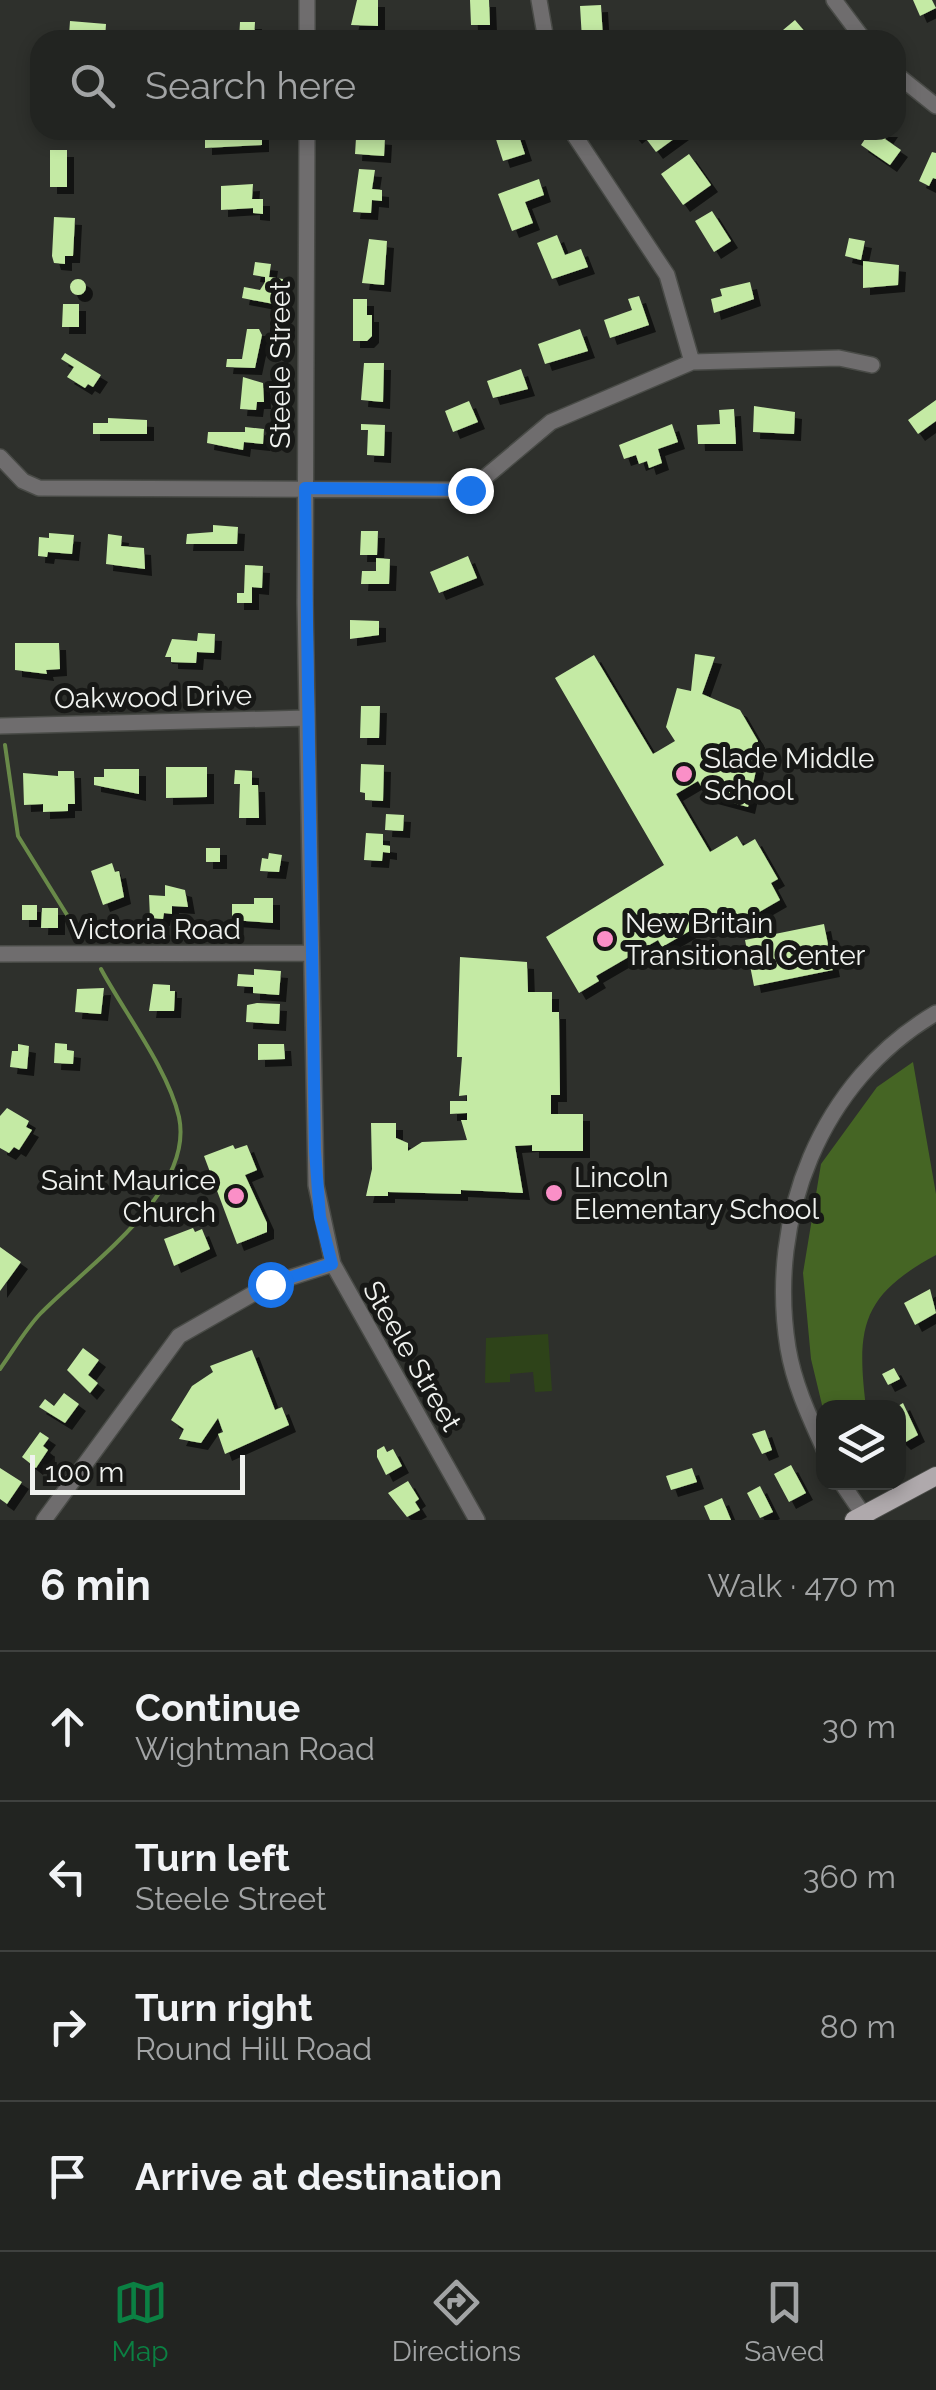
<!DOCTYPE html>
<html lang="en">
<head>
<meta charset="utf-8">
<style>
	body { margin:0; font-family:Raleway,sans-serif; background:#2a2c2a; color:#f1f3f6 }
	.controls { position:absolute; right:30px; bottom:30px; display:grid; overflow:hidden; border-radius:20px; box-shadow:0 5px 15px #0003 }
	.controls button { width:90px; height:90px; display:grid; place-items:center; padding:0; border:0; border-bottom:2px solid #3f413f; background:#222421; color:#f1f3f6; font:50px sans-serif }
	.scale { position:absolute; left:30px; bottom:25px; width:215px; box-sizing:border-box; padding-left:10px; border:5px solid #f0f2ef; border-top:0; font-size:28px; line-height:35px; white-space:nowrap; color:#f0f2ef; -webkit-text-stroke:8px #171816; paint-order:stroke }
	.stop { position:absolute; width:30px; height:30px; margin:-22px; border:8px solid #1a73e8; border-radius:50%; background:#fff }
	.stop.end { background:#1a73e8; border-color:#fff; box-shadow:0 2px 10px #0008 }
	.list { margin:0; padding:0; list-style:none }
	h2 { display:flex; justify-content:space-between; align-items:center; height:130px; margin:0; padding:0 40px; font-size:42px }
	h2 small { font-size:32px; font-weight:400; color:#a2a4a5 }
	.list li { display:grid; grid-template-columns:65px 1fr auto; gap:30px; align-items:center; box-sizing:border-box; height:150px; padding:0 40px; border-top:2px solid #3f413f }
	.list b { display:block; font-size:38px; white-space:nowrap }
	.list p { margin:0; font-size:32px; white-space:nowrap; color:#a2a4a5 }
	.list em { font-size:32px; font-style:normal; color:#a2a4a5 }
	.icon { flex:none; width:55px; height:55px; fill:none; stroke:currentColor; stroke-width:2; stroke-linecap:round; stroke-linejoin:round }
	.map { position:relative; flex:none; width:936px; height:1520px; overflow:hidden }
	.search { position:absolute; background:#222421; box-shadow:0 5px 15px #0003; left:30px; right:30px; top:30px; height:110px; display:flex; align-items:center; gap:25px; box-sizing:border-box; padding:0 35px; border-radius:30px; color:#a2a4a5; font-size:38px }
	.sheet { height:730px; background:#222421 }
	nav { display:flex; justify-content:space-around; align-items:center; box-sizing:border-box; height:140px; border-top:2px solid #3f413f; background:#222421; font-size:28px; color:#a2a4a5 }
	nav a { display:grid; justify-items:center; gap:5px }
	nav .on { color:#0b8043 }
	.map>svg:first-child { display:block }
	.green { fill:#2e4319 }
	.forest { fill:#456524 }
	.lines { fill:none; stroke-linecap:round; stroke-linejoin:round }
	.stream { stroke:#698a49; stroke-width:4 }
	.building { fill:#c4eaa4; filter:url(#shadow) }
	.minor-casing { stroke:#494b47; stroke-width:18 }
	.major-casing { stroke:#494b47; stroke-width:20 }
	.minor { stroke:#6f6d6e; stroke-width:15 }
	.major { stroke:#afa9ac; stroke-width:18 }
	.route { stroke:#1a73e8; stroke-width:12 }
	.poi-dot { fill:#fa8fc7; stroke:#171816; stroke-width:4 }
	.labels { text-anchor:middle; dominant-baseline:central; stroke-width:10; stroke-linejoin:round; paint-order:stroke }
	.street-label { font-size:28px; fill:#f0f2ef; stroke:#171816 }
	.poi-label { font-size:28px; fill:#f0f2ef; stroke:#171816; text-anchor:start }
</style>
</head>
<body>
<div class="map">
<svg width="936" height="1520" viewBox="0 0 936 1520">
	<defs>
		<filter id="shadow"><feDropShadow dx="7" dy="7" stdDeviation="0" flood-color="#0009"/></filter>
	</defs>
	<rect width="100%" height="100%" fill="#2e302c"/>
	<path class="green" d="M548,1334L552,1391L535,1392L533,1372L510,1374V1382L485,1383L486,1338Z"/>
	<path class="forest" d="M913,1062L936,1194V1255C862,1295 856,1327 866,1407L823,1409L811,1359L803,1273L821,1164L877,1087Z"/>
	<g class="lines">
		<path class="stream" d="M5,745L18,836L82,939
			M0,1369C13,1351 25,1330 40,1314C85,1267 195,1193 179,1117C168,1069 124,1012 101,969"/>
	</g>
	<path class="building" d="M357,0H378V26L351,25Z
		M470,0H489L490,25H471Z
		M913,0H932L936,8L920,16Z
		M601,5L603,38L582,39L580,6Z
		M795,20L806,33L798,40H771Z
		M70,21L106,24L105,40L93,39V31H88L80,40H59L60,35L69,36Z
		M240,22H255L254,40H239Z
		M205,130H262V145L205,148Z
		M351,130H372V137L385,138L384,156L355,154L356,138L351,137Z
		M493,130L518,133L525,154L503,161Z
		M629,130H681L682,133L656,152L641,132L635,137Z
		M871,130H891L885,139L901,150L890,165L861,145Z
		M50,150H67V187H50Z
		M932,152L936,153V179L933,178L929,186L919,181Z
		M689,154L711,185L683,205L661,174Z
		M359,169L375,170L372,189L382,190V201L372,200L371,213L353,212Z
		M539,179L544,195L525,202L533,223L512,231L498,194Z
		M253,184L252,199H263V214L253,213V208L221,210V186Z
		M712,211L731,241L714,252L695,221Z
		M54,217L75,218L73,256H65V264L54,263L52,256Z
		M557,235L565,255L581,249L588,267L552,279L537,243Z
		M849,238L865,241L861,260L845,256Z
		M369,239L387,241L384,285L362,283Z
		M863,261L899,265L898,285L863,288Z
		M255,262L271,264L269,277L283,279L279,305L242,298L244,287L260,290L265,282V277L253,275Z
		M70 287a8 8 0 1 1 16 0a8 8 0 1 1-16 0Z
		M750,282L754,299L714,313L711,299L722,296L720,289Z
		M639,296L649,325L610,338L604,320L632,310L628,299Z
		M353,299H367V315H372V336L367,341H353Z
		M63,304H79V327H62Z
		M247,329H259L262,335L255,368L226,367L227,359H242Z
		M580,329L588,351L545,364L538,344Z
		M65,353L101,375L93,387L88,384L85,388L67,377L74,367L61,359Z
		M364,363H384L383,402L361,400Z
		M521,369L528,389L493,398L487,381Z
		M243,377L263,383L264,402H257L256,410L240,409Z
		M936,400V421L918,434L908,420Z
		M469,401L478,422L453,432L445,411Z
		M754,406L795,412L794,434L753,432Z
		M734,409L736,444H698L697,425L720,424L719,410Z
		M108,418L147,420V434H93V423H108Z
		M361,424L385,425L384,456L367,455L368,430H361Z
		M672,424L678,442L658,449L662,463L649,468L647,461L639,464L636,455L624,459L619,445Z
		M245,427L264,429L263,444L244,442L243,450L207,443L208,432H245Z
		M213,525L238,527L237,544H186L187,534L213,532Z
		M361,531H378L377,555H360Z
		M49,533L74,535L72,554L48,552L47,557L38,556L39,537L49,538Z
		M108,534L122,536L121,546L144,548L145,569L106,564Z
		M468,556L477,578L439,593L430,572Z
		M376,558L390,559L389,584H361L362,571H376Z
		M245,565L263,566L262,588L252,587V603H237V593H244Z
		M350,620L379,621V635L350,639Z
		M198,633L215,634L214,653L197,652L196,663L171,662V657H165L172,639L197,641Z
		M15,643H59L60,669L46,670L47,674L15,670Z
		M695,654L715,657L702,694L740,710L758,741L753,760L757,766L748,807L707,796L698,781L676,794L710,852L737,836L743,846L755,839L778,879L771,883L780,900L728,930L724,923L717,927L712,918L662,947L658,940L596,976L599,981L579,993L546,937L664,865L555,678L594,655L653,754L675,741L666,727L677,688L691,691Z
		M361,706H380L379,738H360Z
		M361,764L384,765L383,801L365,800V793L360,792Z
		M166,767H207V797L166,798Z
		M104,769H139V794L94,785V777H104Z
		M235,770L252,771V785H258L259,818H239L240,784H234Z
		M58,771H74L75,804H68V811L43,812V804L24,805L23,773L58,776Z
		M386,814L404,815L403,831L385,830Z
		M366,833L383,834V845L390,846V853L383,852L382,861L364,860Z
		M206,848H220V862H206Z
		M269,853L282,855L279,872L260,871L262,858L268,859Z
		M112,863L115,872L119,871L124,897L103,905L91,871Z
		M165,885L185,890L188,907L172,906V914L164,913L163,919L150,918L149,895L165,896Z
		M254,898H273V923L232,920V904H254Z
		M22,905H37V920H22Z
		M42,908H58V928H41Z
		M824,924L833,970L754,986L745,940Z
		M460,957L527,962L528,992H552V1012H559L560,1095H551V1114H583V1151H532V1145L515,1146L523,1193L461,1190V1194L388,1192V1196H366L372,1169L371,1123H396V1138L408,1143V1151L422,1142L467,1140L461,1120H467V1113L450,1114V1101H467V1095L459,1096L462,1057H457Z
		M254,969L281,971L279,995L253,993V987L237,986L238,974L254,975Z
		M153,984L170,985V991H175L174,1011H149Z
		M104,988L101,1014L75,1012L77,989Z
		M257,1003L280,1004L279,1024L246,1022L247,1005Z
		M55,1043L67,1044V1050L74,1051L73,1064L54,1063Z
		M18,1044L29,1046L27,1069L10,1067L12,1051H18Z
		M258,1044H284L285,1059L258,1060Z
		M7,1108L29,1121L26,1127L32,1130L19,1150L14,1147L9,1153L0,1148V1116Z
		M233,1145L235,1149L247,1145L257,1170L245,1175L267,1223V1232L237,1244L204,1156Z
		M193,1228L195,1232L202,1229L210,1249L174,1266L164,1239Z
		M0,1247L21,1262L0,1291Z
		M930,1289L936,1313L915,1325L904,1303Z
		M83,1348L99,1360L88,1375L98,1383L90,1393L67,1370Z
		M252,1350L275,1410L282,1407L289,1425L225,1454L218,1434L223,1432L218,1418L201,1443L179,1439L184,1429L171,1420L192,1386L213,1372L210,1366Z
		M894,1368L900,1379L888,1385L882,1374Z
		M64,1393L79,1404L65,1423L39,1407L45,1399L54,1406Z
		M903,1403L918,1435L904,1443L898,1437V1406Z
		M765,1430L772,1450L762,1454L752,1434Z
		M40,1432L49,1438L43,1446L48,1450L36,1468L22,1457Z
		M384,1446L387,1452L393,1449L402,1466L386,1475L377,1457V1450Z
		M791,1465L806,1493L789,1502L774,1474Z
		M0,1468L22,1482L7,1504L0,1499Z
		M692,1468L697,1482L671,1490L666,1476Z
		M408,1481L419,1499L415,1502L420,1510L407,1517L388,1493Z
		M760,1486L773,1512L760,1518L747,1493Z
		M722,1498L731,1520H710L704,1506Z"/>
	<g class="lines">
		<defs>
			<path id="minor" d="M539,0L546,40
				M834,0L864,40
				M307,40V0
				M896,74L936,106
				M307,130L305,603L316,1185L333,1264L477,1520
				M571,130L667,275L692,362
				M0,457L23,481L39,488L470,490L551,422L692,362L839,358L872,365
				M0,726L307,718
				M0,954L311,953
				M824,1449C809,1416 794,1384 788,1348C767,1218 820,1081 936,1013
				M841,1482L867,1520
				M44,1520L179,1336L270,1284L333,1264"/>
			<path id="major" d="M854,1520L936,1476"/>
		</defs>
		<use href="#minor" class="minor-casing"/>
		<use href="#major" class="major-casing"/>
		<use href="#minor" class="minor"/>
		<use href="#major" class="major"/>
	</g>
	<g class="lines">
		<path class="route" d="M270,1284L332,1264L320,1217L315,1151L305,488L470,490"/>
	</g>
	<g class="poi-dot">
		<circle cx="684" cy="774" r="10"/>
		<circle cx="605" cy="939" r="10"/>
		<circle cx="554" cy="1193" r="10"/>
		<circle cx="236" cy="1196" r="10"/>
	</g>
	<g class="labels">
		<g class="street-label">
			<text transform="translate(280 365) rotate(-90)">Steele Street</text>
			<text transform="translate(153 697) rotate(-1)">Oakwood Drive</text>
			<text x="155" y="929">Victoria Road</text>
			<text transform="translate(412 1356) rotate(60)">Steele Street</text>
		</g>
		<g class="poi-label">
			<text x="704" y="758">Slade Middle<tspan x="704" dy="32">School</tspan></text>
			<text x="625" y="923">New Britain<tspan x="625" dy="32">Transitional Center</tspan></text>
			<text x="574" y="1177">Lincoln<tspan x="574" dy="32">Elementary School</tspan></text>
			<text x="216" y="1180" text-anchor="end">Saint Maurice<tspan x="216" dy="32">Church</tspan></text>
		</g>
	</g>
</svg>
<div class="controls">
<button><svg class="icon" aria-label="layers" viewBox="0 0 24 24"><path d="M12 4l9 5-9 5-9-5zM3 14l9 5 9-5"/></svg></button>
</div>
<div class="scale">100 m</div>
<div class="stop" style="left:270px;top:1284px"></div>
<div class="stop end" style="left:470px;top:490px"></div>
<div class="search"><svg class="icon" aria-label="search" viewBox="0 0 24 24"><circle cx="10" cy="10" r="6"/><path d="M15 15l6 6"/></svg>Search here</div>
</div>
<section class="sheet">
<h2>6 min<small>Walk · 470 m</small></h2>
<ul class="list">
<li><svg class="icon" aria-label="ahead" viewBox="0 0 24 24"><path d="M12 20V5M6 11l6-6 6 6"/></svg><div><b>Continue</b><p>Wightman Road</p></div><em>30 m</em></li>
<li><svg class="icon" aria-label="left" viewBox="0 0 24 24"><path d="M17 20v-9H6M10 6l-5 5 5 5"/></svg><div><b>Turn left</b><p>Steele Street</p></div><em>360 m</em></li>
<li><svg class="icon" aria-label="right" viewBox="0 0 24 24"><path d="M7 20v-9h11M14 6l5 5-5 5"/></svg><div><b>Turn right</b><p>Round Hill Road</p></div><em>80 m</em></li>
<li><svg class="icon" aria-label="arrive" viewBox="0 0 24 24"><path d="M6 21V4h12l-3 4 3 4H6"/></svg><div><b>Arrive at destination</b></div></li>
</ul>
</section>
<nav>
<a class="on"><svg class="icon" aria-label="map" viewBox="0 0 24 24"><path d="M3 6l6-2 6 2 6-2v14l-6 2-6-2-6 2zM9 4v14M15 6v14"/></svg>Map</a>
<a><svg class="icon" aria-label="directions" viewBox="0 0 24 24"><path d="M12 3l9 9-9 9-9-9zM9 14v-3h6M13 9l2 2-2 2"/></svg>Directions</a>
<a><svg class="icon" aria-label="saved" viewBox="0 0 24 24"><path d="M7 4h10v16l-5-4-5 4z"/></svg>Saved</a>
</nav>
</body>
</html>
